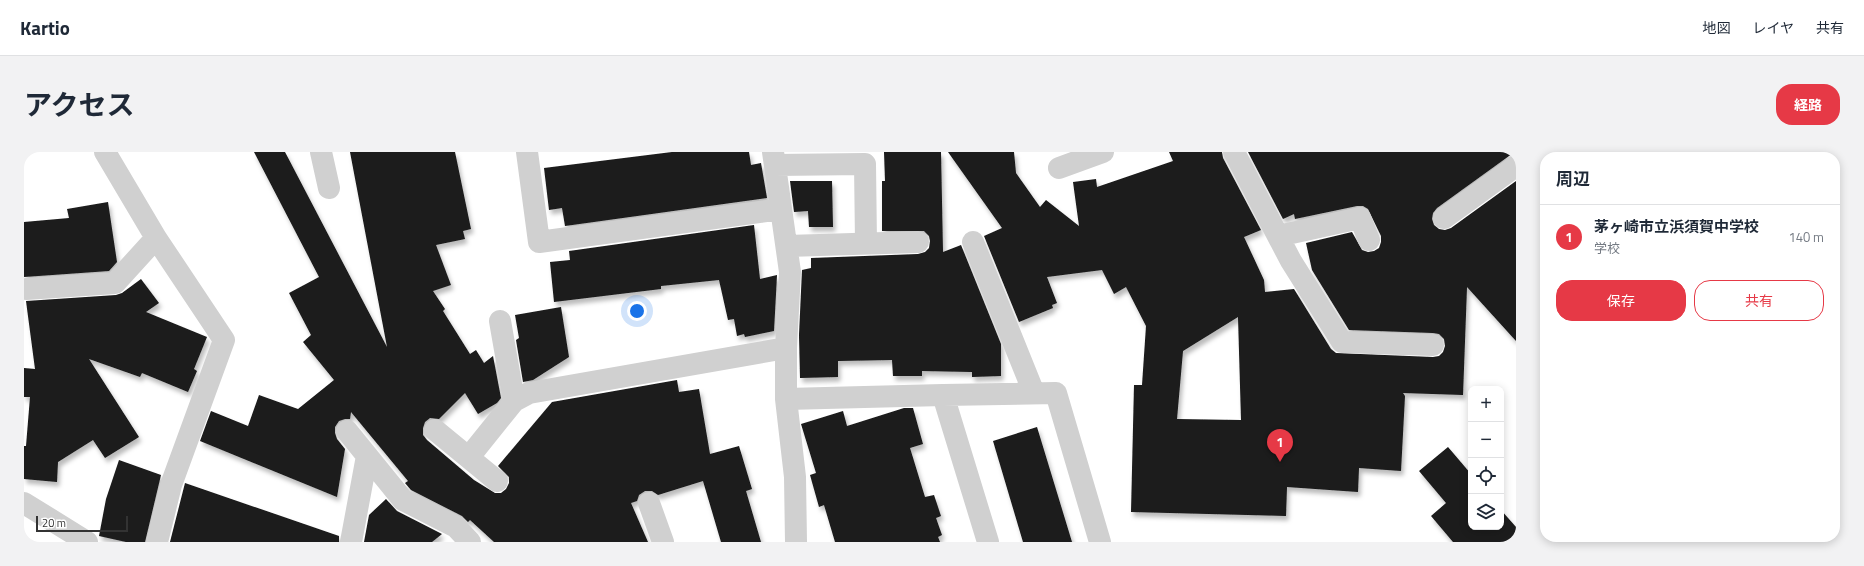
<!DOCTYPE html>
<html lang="ja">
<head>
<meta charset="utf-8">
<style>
	body { margin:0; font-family:"Titillium Web","Noto Sans JP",sans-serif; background:#f2f2f3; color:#1f2937 }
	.controls { position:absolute; right:12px; bottom:12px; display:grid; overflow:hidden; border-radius:8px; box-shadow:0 2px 10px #0003 }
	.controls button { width:36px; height:36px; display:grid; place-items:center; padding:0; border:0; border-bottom:1px solid #e0e1e3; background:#fff; color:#1f2937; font:20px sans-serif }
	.scale { position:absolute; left:12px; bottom:10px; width:92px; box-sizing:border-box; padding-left:4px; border:2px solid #333; border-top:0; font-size:11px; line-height:14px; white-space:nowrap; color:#333; -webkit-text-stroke:3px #fff; paint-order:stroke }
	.you { position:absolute; left:613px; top:159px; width:14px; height:14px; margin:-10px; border:3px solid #fff; border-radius:50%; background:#1a73e8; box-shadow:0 0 0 6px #1a73e833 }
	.badge { display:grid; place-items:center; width:26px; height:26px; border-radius:50%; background:#e63946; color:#fff; font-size:13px; font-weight:700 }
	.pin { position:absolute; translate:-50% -33px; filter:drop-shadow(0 1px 2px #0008) }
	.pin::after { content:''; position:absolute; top:21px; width:14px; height:12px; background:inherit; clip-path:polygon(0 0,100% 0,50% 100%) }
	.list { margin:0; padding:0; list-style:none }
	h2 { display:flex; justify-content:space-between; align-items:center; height:52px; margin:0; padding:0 16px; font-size:17px }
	h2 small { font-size:13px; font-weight:400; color:#747a83 }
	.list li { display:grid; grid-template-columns:26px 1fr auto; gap:12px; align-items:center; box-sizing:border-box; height:64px; padding:0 16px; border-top:1px solid #e0e1e3 }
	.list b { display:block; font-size:15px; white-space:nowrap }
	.list p { margin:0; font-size:13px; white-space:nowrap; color:#747a83 }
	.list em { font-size:13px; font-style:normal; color:#747a83 }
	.actions { display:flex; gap:8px; padding:12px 16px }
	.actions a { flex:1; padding:9px 0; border:1px solid #e63946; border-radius:16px; text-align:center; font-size:14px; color:#e63946 }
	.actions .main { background:#e63946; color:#fff }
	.icon { flex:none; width:22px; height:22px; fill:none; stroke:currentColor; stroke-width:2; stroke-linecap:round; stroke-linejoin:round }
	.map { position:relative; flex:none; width:1492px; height:390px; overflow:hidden; border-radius:16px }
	header { display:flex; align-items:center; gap:24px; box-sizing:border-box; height:56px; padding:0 20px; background:#fff; border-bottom:1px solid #e0e1e3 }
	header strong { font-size:19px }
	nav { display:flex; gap:22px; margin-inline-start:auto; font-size:14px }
	.intro { display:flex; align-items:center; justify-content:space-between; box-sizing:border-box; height:96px; padding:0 24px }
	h1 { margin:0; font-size:28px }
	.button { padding:10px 18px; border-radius:16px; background:#e63946; color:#fff; font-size:14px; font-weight:700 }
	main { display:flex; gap:24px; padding:0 24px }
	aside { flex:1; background:#fff; border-radius:16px; box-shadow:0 2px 10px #0003 }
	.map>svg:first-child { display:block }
	.building { fill:#1a1a1a; fill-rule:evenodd; filter:url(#shadow) }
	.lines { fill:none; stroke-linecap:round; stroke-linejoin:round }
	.minor { stroke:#d0d0d0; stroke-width:22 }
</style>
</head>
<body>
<header>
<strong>Kartio</strong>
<nav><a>地図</a><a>レイヤ</a><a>共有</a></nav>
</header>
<div class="intro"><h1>アクセス</h1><a class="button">経路</a></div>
<main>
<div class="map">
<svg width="1492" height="390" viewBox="0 0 1492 390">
	<defs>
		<filter id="shadow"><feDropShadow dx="2.5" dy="4.5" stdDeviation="2" flood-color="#0004"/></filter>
	</defs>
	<rect width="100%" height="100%" fill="#fff"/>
	<path class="building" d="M230,0H261L363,195L326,0H431L447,77L439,79L441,87L412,93L427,133L409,139L421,157L419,159L446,202L452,198L460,211L469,204L477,246L473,251L454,262L441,241L415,267L406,266L401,270L399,276V283L403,288L450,328L471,341H477L482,337L485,331V325L474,314L528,250L653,228L655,240L675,237L686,302L715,294L728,337L722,339L737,390H697L679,329L634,343L628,339H621L615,343L613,349L607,351L624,390H470L446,368L444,370L438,364L387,338L381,331L384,329L327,260L326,267H321L315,269L311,275V281L313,287L321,297L313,345L176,289L187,259L224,274L235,243L274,257L310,228L279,190L287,183L265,141L295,125Z
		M648,0H725L727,13L737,11L743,46L541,74L538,56L525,58L520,16Z
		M860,0H917L919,100L937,93L977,192V224L948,225V220L898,219V224H869L868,208L814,209V225L776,226L775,183L778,118L787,116V106L894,102L901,100L905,96L906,89L905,84L900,79H858V29H861Z
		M924,0H990L992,21L1016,55L1022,48L1055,74L1049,30L1072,27L1073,35L1149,9L1145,0H1198L1199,6L1237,78L1220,85L1240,128L1241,140L1270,137L1307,197L1312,201L1409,205L1415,204L1419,200L1421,194L1420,187L1415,182L1409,181L1325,178L1288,118L1282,91L1328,80L1338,98L1344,100L1350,99L1355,96L1357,90V84L1344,57L1339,54H1333L1271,67L1270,62L1259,67L1224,0H1492V2L1485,4L1413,56L1409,61L1408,67L1410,73L1415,77L1421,78L1427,76L1492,29V189L1443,135L1439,243L1379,241L1381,244L1377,319L1335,316L1334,340L1263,335L1262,364L1107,360L1110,233H1118L1122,174L1102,135L1090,142L1078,118L1023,125L1033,151L1028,153L1029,156L995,170L960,84L978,76ZM1214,165L1217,268L1153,267L1159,199Z
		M766,29H808L809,75H785L784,59L770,60Z
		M84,50L93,110L85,119L0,125V70L45,66L43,57Z
		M730,73L736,127L753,123L750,179L721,185L720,182L713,184L710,167L704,168L695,128L637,134V137L530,150L526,110L546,108L545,99Z
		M117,127L135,151L122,160L183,185L170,217L173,219L164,240L118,221L116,225L65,207L115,285L81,306L69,288L34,310L33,330L0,327V294H2L6,245H0V216L11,217L2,149L92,143L98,141Z
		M537,155L545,205L509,228L499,230L492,188L495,186L491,163Z
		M880,256H889L899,292L886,296L901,345L910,343L917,364L912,366L918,383L914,385L916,390H811L800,353L795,355L786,323L792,321L777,272L819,259L823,274Z
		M1013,275L1048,390H999L969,289Z
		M1424,295L1447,322V375H1477V358L1492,375V390H1429L1407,364L1422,351L1395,319Z
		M95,308L137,323L121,390H102L75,384L82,347Z
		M161,331L315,384V390H146Z
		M362,347L373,359L418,382L408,390H340L345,363Z"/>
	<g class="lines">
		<path class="minor" d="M81,0L132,86L200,188L147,333L133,390
			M297,0L305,36
			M503,0L515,90L757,57
			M749,0L766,120L762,196V247L771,325L772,390
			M1210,0L1267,109L1318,190L1409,193
			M751,13L841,12L842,91
			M1035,16L1079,0
			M1420,66L1492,14
			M1254,84L1336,66L1345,88
			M949,90L1010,241
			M763,94L894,90
			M2,137L91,131L132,86
			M476,169L490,249
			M762,247L919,243
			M411,278L473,329
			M323,279L379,348L432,375L446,390
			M445,305L490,249L505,241L762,196
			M0,351L63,390
			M625,351L639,390
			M327,390L343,304
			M964,390L919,243L1032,241L1076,390"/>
	</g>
</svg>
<div class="controls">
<button>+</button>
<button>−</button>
<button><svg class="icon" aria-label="locate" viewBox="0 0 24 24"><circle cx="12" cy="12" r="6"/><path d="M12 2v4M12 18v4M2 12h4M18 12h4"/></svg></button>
<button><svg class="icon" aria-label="layers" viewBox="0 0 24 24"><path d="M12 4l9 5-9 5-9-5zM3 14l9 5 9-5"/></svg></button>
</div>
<div class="scale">20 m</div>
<div class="you"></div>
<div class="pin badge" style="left:1256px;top:310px">1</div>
</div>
<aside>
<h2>周辺<small></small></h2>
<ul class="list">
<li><span class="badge">1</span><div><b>茅ヶ崎市立浜須賀中学校</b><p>学校</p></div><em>140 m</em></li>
</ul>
<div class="actions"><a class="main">保存</a><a>共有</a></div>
</aside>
</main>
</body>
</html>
